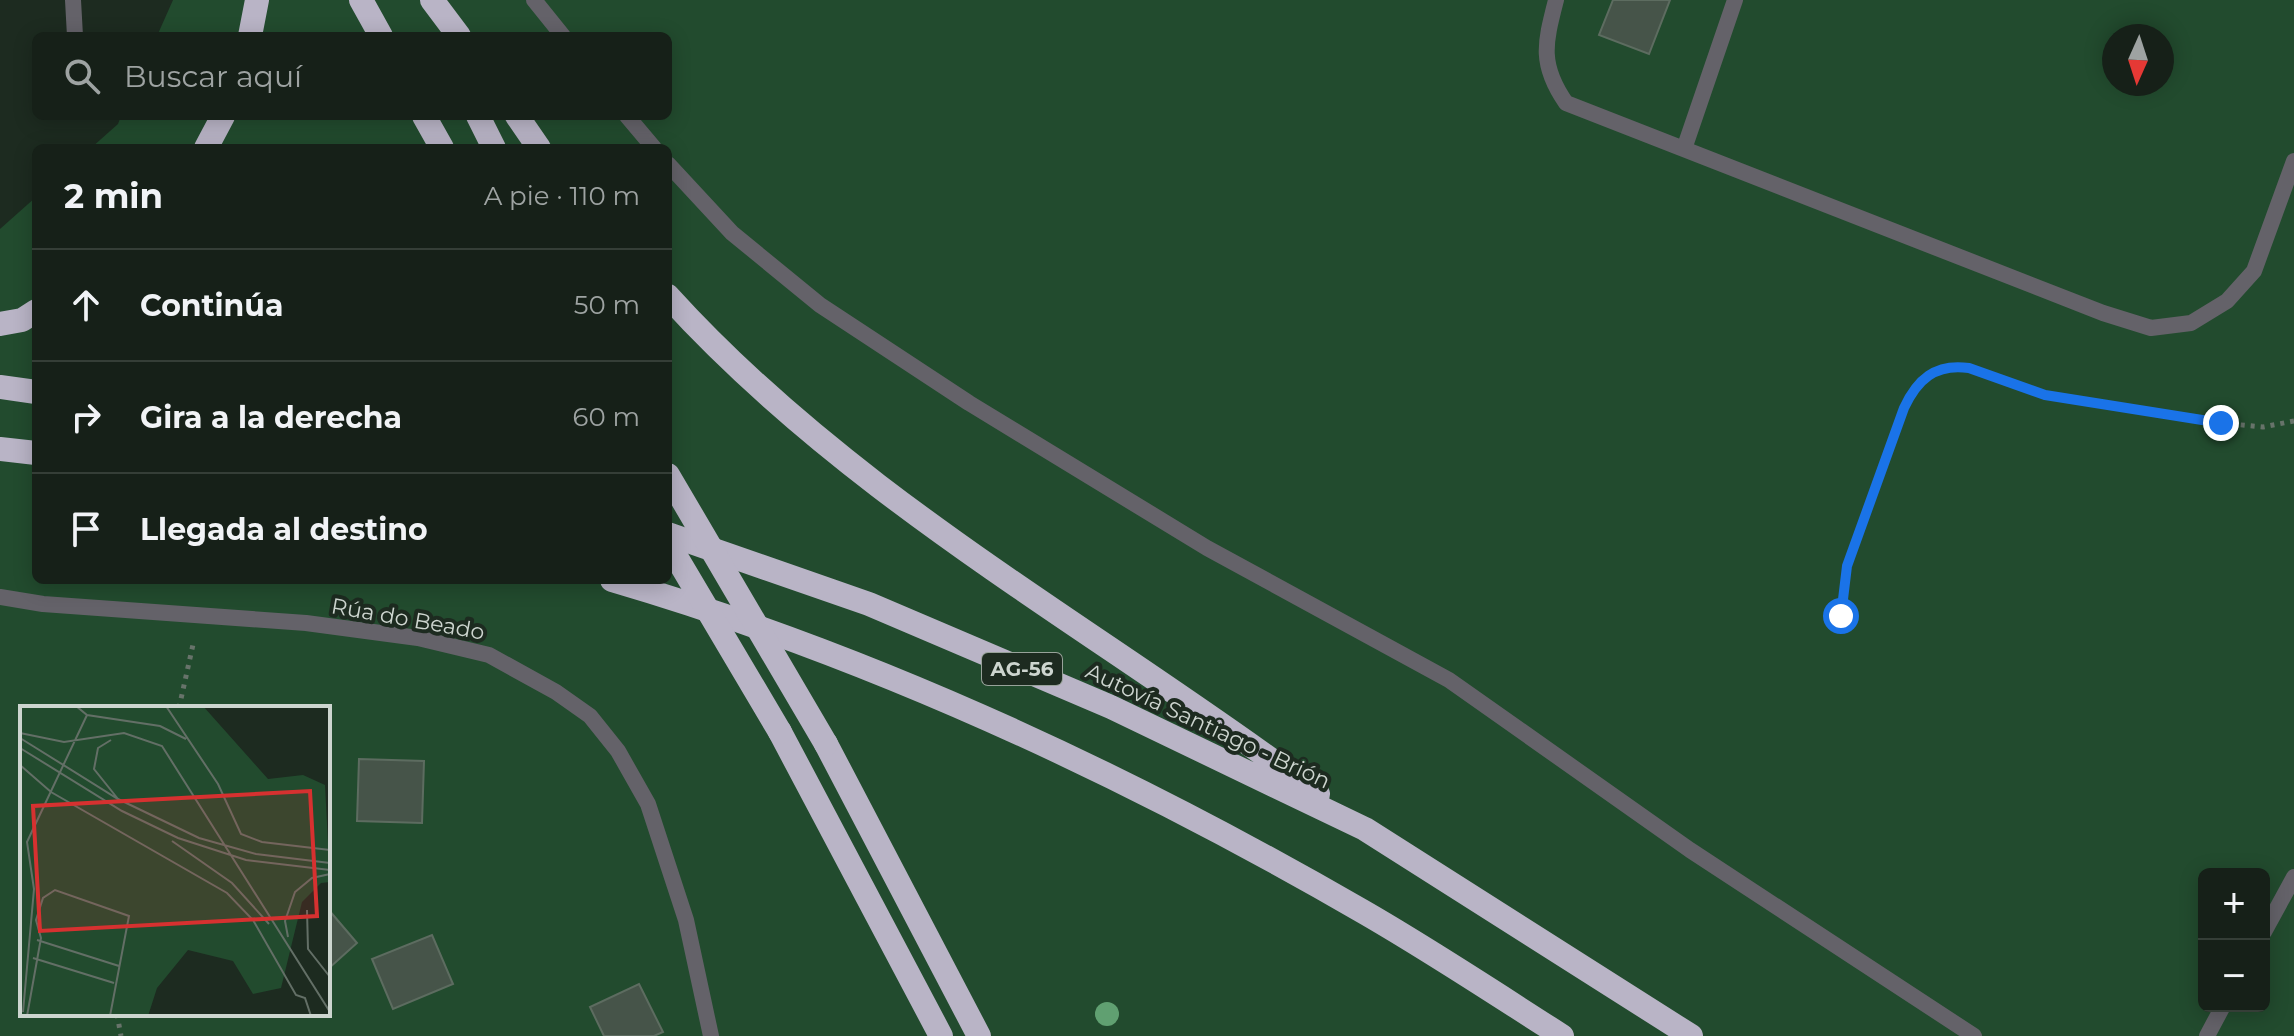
<!DOCTYPE html>
<html lang="es">
<head>
<meta charset="utf-8">
<style>
	body { margin:0; font-family:Montserrat,sans-serif; background:#1f2821; color:#f1f3f6 }
	.controls { position:absolute; right:24px; bottom:24px; display:grid; overflow:hidden; border-radius:12px; box-shadow:0 4px 20px #0003 }
	.controls button { width:72px; height:72px; display:grid; place-items:center; padding:0; border:0; border-bottom:2px solid #353e37; background:#162018; color:#f1f3f6; font:40px sans-serif }
	.compass { position:absolute; left:2102px; top:24px; width:72px; height:72px; border-radius:50%; background:#162018; box-shadow:0 4px 20px #0003; rotate:183deg }
	.stop { position:absolute; width:24px; height:24px; margin:-18px; border:6px solid #1a73e8; border-radius:50%; background:#fff }
	.stop.end { background:#1a73e8; border-color:#fff; box-shadow:0 2px 8px #0008 }
	.list { margin:0; padding:0; list-style:none }
	h2 { display:flex; justify-content:space-between; align-items:center; height:104px; margin:0; padding:0 32px; font-size:34px }
	h2 small { font-size:26px; font-weight:400; color:#9ea3a2 }
	.list li { display:grid; grid-template-columns:52px 1fr auto; gap:24px; align-items:center; box-sizing:border-box; height:112px; padding:0 32px; border-top:2px solid #353e37 }
	.list b { display:block; font-size:30px; white-space:nowrap }
	.list em { font-size:26px; font-style:normal; color:#9ea3a2 }
	.icon { flex:none; width:44px; height:44px; fill:none; stroke:currentColor; stroke-width:2; stroke-linecap:round; stroke-linejoin:round }
	.map { position:relative; flex:none; width:2294px; height:1036px; overflow:hidden }
	.search { position:absolute; background:#162018; box-shadow:0 4px 20px #0003; left:32px; top:32px; width:640px; height:88px; display:flex; align-items:center; gap:20px; box-sizing:border-box; padding:0 28px; border-radius:12px; color:#9ea3a2; font-size:30px }
	.panel { position:absolute; background:#162018; box-shadow:0 4px 20px #0003; left:32px; top:144px; width:640px; height:440px; border-radius:12px }
	.map>svg:first-child { display:block }
	.green { fill:#224b2e; fill-rule:evenodd }
	.building { fill:#465449; stroke:#5d6c60; stroke-width:2 }
	.lines { fill:none; stroke-linecap:round; stroke-linejoin:round }
	.path { stroke:#67736a; stroke-width:5; stroke-dasharray:4 6; stroke-linecap:butt }
	.service { stroke:#646269; stroke-width:16 }
	.minor { stroke:#646269; stroke-width:16 }
	.motorway { stroke:#b9b4c6; stroke-width:24 }
	.motorway-bridge { stroke:#b9b4c6; stroke-width:24 }
	.tree { fill:#60a071 }
	.route { stroke:#1a73e8; stroke-width:10 }
	.labels { text-anchor:middle; dominant-baseline:central; stroke-width:8; stroke-linejoin:round; paint-order:stroke }
	.shield { fill:#1d2b20; stroke:#98a29a; stroke-width:2 }
	.shield-label { font-size:20px; font-weight:bold; fill:#cdd5cf }
	.street-label { font-size:22px; fill:#cdd5cf; stroke:#1d2b20 }
	.inset-road { fill:none; stroke:#636f66; stroke-width:2 }
	.view { fill:#d63130; fill-opacity:0.15; stroke:#d63130; stroke-width:4 }
	.inset-edge { fill:none; stroke:#cdd5cf; stroke-width:4 }
</style>
</head>
<body>
<div class="map">
<svg width="2294" height="1036" viewBox="0 0 2294 1036">
	<rect width="100%" height="100%" fill="#1d2b20"/>
	<path class="green" d="M173,0H2294V1036H0V229L36,197V580H668V148H91L118,124L121,116H668V36H157ZM2114,36H2162V84H2114ZM22,708H328V1014H22ZM2204,874H2264V1006H2204Z"/>
	<path class="building" d="M1613,0H1670L1649,54L1599,35Z
		M359,759L424,761L422,823L357,821Z
		M328,909L357,943L328,969Z
		M432,935L453,984L393,1009L372,959Z
		M639,984L663,1032L654,1036H604L590,1007Z"/>
	<g class="lines">
		<path class="path" d="M1841,616L1847,566L1904,408C1918,380 1935,363 1969,368L2045,395L2221,423L2263,427L2294,421
			M179,708L194,640
			M117,1014L121,1036"/>
		<path class="service" d="M1556,0C1545,43 1539,64 1566,103L2103,313L2151,328L2191,323L2227,301L2254,271L2294,161
			M1684,149L1735,0"/>
		<path class="minor" d="M73,0L75,36
			M534,0L563,36
			M627,116L654,148
			M668,164L732,233L820,305L969,403L1207,548L1449,680L1690,850L1974,1036
			M0,597L43,604L306,623L418,638L489,655L556,692L590,716L618,751L648,804L686,920L711,1036
			M2264,932L2294,877
			M2207,1036L2223,1006"/>
		<path class="motorway" d="M361,0L381,36
			M432,0L459,36
			M250,36L257,0
			M424,116L442,148
			M478,116L494,148
			M517,116L539,148
			M206,148L223,116
			M668,296C853,500 1100,631 1318,794
			M0,324L22,320L36,311
			M0,387L36,392
			M0,449L36,453
			M668,534L869,604L1111,707L1365,829L1691,1036
			M612,580C875,657 1125,774 1362,911C1430,950 1496,994 1562,1036
			M780,732L941,1036
			M826,744L979,1036"/>
		<path class="motorway-bridge" d="M668,475L826,744
			M668,543L780,732"/>
	</g>
	<circle class="tree" cx="1107" cy="1014" r="12"/>
	<g class="lines">
		<path class="route" d="M1841,616L1847,566L1904,408C1917,380 1935,363 1969,368L2045,395L2221,423"/>
	</g>
	<g class="labels">
		<rect class="shield" x="982" y="653" width="80" height="32" rx="6"/>
		<g class="shield-label">
			<text x="1022" y="669">AG-56</text>
		</g>
		<g class="street-label">
			<text transform="translate(408 619) rotate(10)">Rúa do Beado</text>
			<text transform="translate(1208 726) rotate(25)">Autovía Santiago - Brión</text>
		</g>
	</g>
	<g transform="translate(20 706)">
		<rect width="310" height="310" fill="#1d2b20"/>
		<path d="M0,0H183L248,73L283,69L305,79L310,176L301,177L282,196L261,282L233,288L213,255L168,244L137,282L128,310H0Z" fill="#224b2e"/>
		<path class="inset-road" d="M56,0L67,9L140,20L166,33M146,0L198,78L221,128L242,136L310,144M0,27L44,36L104,27L142,40L310,306M0,32L98,93L179,132L236,148L310,157M91,34L78,42L74,63L98,93M0,42L102,105L158,132L226,154L310,164M0,59L31,86L207,187L233,214L276,289L285,292L291,310M152,135L212,177L249,218M287,204L288,243L310,271M268,231L265,215L275,186L292,172L310,168M17,234L99,260M13,252L94,277M3,306L14,183L7,136L67,9M7,310L21,232L16,214L23,192L35,184L109,210L90,310"/>
		<path class="view" d="M290,85L297,210L20,225L13,100Z"/>
		<rect width="310" height="310" class="inset-edge"/>
	</g>
</svg>
<div class="controls">
<button>+</button>
<button>−</button>
</div>
<svg class="compass" viewBox="-18 -18 36 36"><path d="M0-13l5 13h-10z" fill="#e53935"/><path d="M0 13l5-13h-10z" fill="#9ea3a2"/></svg>
<div class="stop" style="left:1841px;top:616px"></div>
<div class="stop end" style="left:2221px;top:423px"></div>
<div class="search"><svg class="icon" aria-label="search" viewBox="0 0 24 24"><circle cx="10" cy="10" r="6"/><path d="M15 15l6 6"/></svg>Buscar aquí</div>
<section class="panel">
<h2>2 min<small>A pie · 110 m</small></h2>
<ul class="list">
<li><svg class="icon" aria-label="ahead" viewBox="0 0 24 24"><path d="M12 20V5M6 11l6-6 6 6"/></svg><div><b>Continúa</b></div><em>50 m</em></li>
<li><svg class="icon" aria-label="right" viewBox="0 0 24 24"><path d="M7 20v-9h11M14 6l5 5-5 5"/></svg><div><b>Gira a la derecha</b></div><em>60 m</em></li>
<li><svg class="icon" aria-label="arrive" viewBox="0 0 24 24"><path d="M6 21V4h12l-3 4 3 4H6"/></svg><div><b>Llegada al destino</b></div></li>
</ul>
</section>
</div>
</body>
</html>
